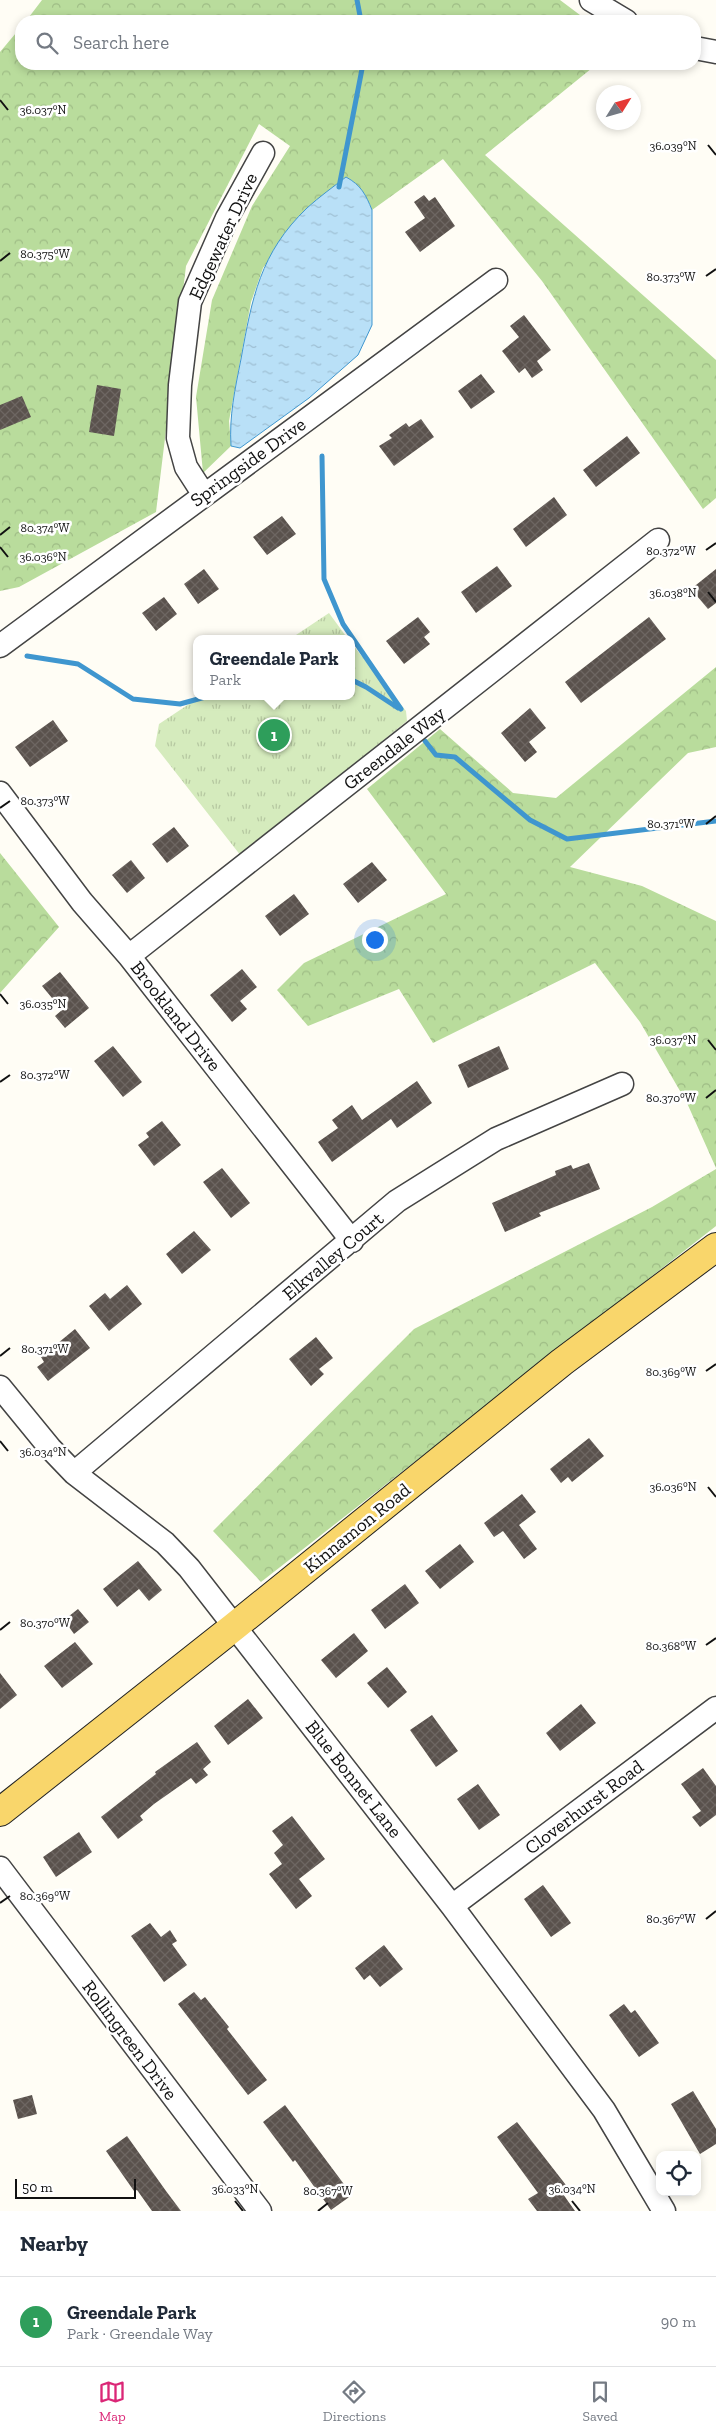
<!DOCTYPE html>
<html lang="en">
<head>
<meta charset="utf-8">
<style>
	body { margin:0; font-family:"Zilla Slab",serif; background:#f6f6f7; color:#1f2937 }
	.controls { position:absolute; right:15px; bottom:15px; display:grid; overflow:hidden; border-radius:10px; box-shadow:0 2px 8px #0003 }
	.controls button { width:45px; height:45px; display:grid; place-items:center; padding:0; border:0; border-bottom:1px solid #e0e1e3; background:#fff; color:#1f2937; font:25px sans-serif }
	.compass { position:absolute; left:596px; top:85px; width:45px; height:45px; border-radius:50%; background:#fff; box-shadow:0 2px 8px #0003; rotate:53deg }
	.scale { position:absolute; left:15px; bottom:12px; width:121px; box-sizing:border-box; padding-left:5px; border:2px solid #111; border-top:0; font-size:14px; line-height:18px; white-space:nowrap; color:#111; -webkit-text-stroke:4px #fff; paint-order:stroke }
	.you { position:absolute; left:374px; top:939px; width:18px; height:18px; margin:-12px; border:4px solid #fff; border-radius:50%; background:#1a73e8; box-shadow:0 0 0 8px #1a73e833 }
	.badge { display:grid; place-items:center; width:32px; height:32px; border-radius:50%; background:#db2777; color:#fff; font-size:16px; font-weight:700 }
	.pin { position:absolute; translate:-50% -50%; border:2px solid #fff; box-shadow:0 1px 5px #0006 }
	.popup { position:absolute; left:193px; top:635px; width:162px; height:65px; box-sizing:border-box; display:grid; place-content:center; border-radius:10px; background:#fff; filter:drop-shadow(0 1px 4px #0005); font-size:16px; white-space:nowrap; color:#747a83 }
	.popup b { font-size:19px; color:#1f2937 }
	.popup::after { content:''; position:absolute; left:50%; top:100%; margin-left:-10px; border:10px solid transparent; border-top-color:#fff }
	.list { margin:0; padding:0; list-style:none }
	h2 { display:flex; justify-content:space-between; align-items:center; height:65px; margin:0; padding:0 20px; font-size:21px }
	h2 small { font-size:16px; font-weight:400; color:#747a83 }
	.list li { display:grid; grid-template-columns:32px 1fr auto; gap:15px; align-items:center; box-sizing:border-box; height:90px; padding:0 20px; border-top:1px solid #e0e1e3 }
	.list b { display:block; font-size:19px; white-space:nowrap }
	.list p { margin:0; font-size:16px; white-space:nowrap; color:#747a83 }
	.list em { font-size:16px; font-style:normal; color:#747a83 }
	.icon { flex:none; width:28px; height:28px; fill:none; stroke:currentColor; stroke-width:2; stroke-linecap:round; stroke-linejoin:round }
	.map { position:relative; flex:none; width:716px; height:2211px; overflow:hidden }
	.search { position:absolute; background:#fff; box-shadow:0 2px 8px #0003; left:15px; right:15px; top:15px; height:55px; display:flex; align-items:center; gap:12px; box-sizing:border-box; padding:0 18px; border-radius:20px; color:#747a83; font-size:19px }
	.sheet { height:155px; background:#fff }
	nav { display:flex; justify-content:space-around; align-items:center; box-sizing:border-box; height:70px; border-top:1px solid #e0e1e3; background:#fff; font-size:14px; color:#747a83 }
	nav a { display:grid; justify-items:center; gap:2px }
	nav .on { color:#db2777 }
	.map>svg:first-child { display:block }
	.grass { fill:url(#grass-tufts) }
	.forest { fill:url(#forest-crowns) }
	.water { fill:url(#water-ripples); stroke:#3f96cf }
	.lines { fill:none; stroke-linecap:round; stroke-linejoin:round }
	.stream { stroke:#3f96cf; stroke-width:5 }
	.building { fill:url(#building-cross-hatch) }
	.minor-casing { stroke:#444; stroke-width:25 }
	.major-casing { stroke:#222; stroke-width:30 }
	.minor { stroke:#fff; stroke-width:22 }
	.major { stroke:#f9d66b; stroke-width:28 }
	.ticks { fill:none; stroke:#111; stroke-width:2 }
	.labels { text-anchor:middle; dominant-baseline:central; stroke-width:5; stroke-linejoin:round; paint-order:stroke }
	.street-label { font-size:19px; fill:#111; stroke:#fff }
	.ticks-label { font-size:12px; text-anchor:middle; fill:#111; stroke:#fff; stroke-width:5; stroke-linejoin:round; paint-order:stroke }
</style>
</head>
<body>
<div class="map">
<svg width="716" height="2211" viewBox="0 0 716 2211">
	<defs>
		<pattern id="grass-tufts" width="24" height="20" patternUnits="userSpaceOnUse" patternTransform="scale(1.25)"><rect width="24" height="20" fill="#d5ebbd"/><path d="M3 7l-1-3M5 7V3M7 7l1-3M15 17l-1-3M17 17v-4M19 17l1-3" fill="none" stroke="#b6c8a1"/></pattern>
		<pattern id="forest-crowns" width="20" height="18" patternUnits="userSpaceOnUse" patternTransform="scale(1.25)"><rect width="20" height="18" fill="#b9dc9c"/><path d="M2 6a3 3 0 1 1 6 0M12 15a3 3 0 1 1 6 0" fill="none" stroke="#9ebc85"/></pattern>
		<pattern id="water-ripples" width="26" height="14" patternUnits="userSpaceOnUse" patternTransform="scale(1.25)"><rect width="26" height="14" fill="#b9e0f7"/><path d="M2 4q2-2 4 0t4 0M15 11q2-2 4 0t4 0" fill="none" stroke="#9ebfd3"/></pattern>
		<pattern id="building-cross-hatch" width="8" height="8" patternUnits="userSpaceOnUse" patternTransform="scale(1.25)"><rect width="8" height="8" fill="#5a524d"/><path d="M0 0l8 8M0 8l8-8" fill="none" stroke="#6d6662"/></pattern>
	</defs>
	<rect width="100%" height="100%" fill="#fffdf5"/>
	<path class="grass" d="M329,613L348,639H290Z
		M352,644L406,711L407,721L241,856L155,746L159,724L201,696H352Z"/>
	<path class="forest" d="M42,0H560L588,21H26Z
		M21,27V64H597L485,155L716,360V498L703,509L542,281L443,159L372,210C366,195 361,185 346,177L307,208L263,268L251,302L229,421L231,446L203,473L196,397L212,300L252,206L290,146L259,124L186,266L156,512L19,587L0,591V52Z
		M716,667V747L688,753L570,867L642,886L716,921V1168L687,1103L640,1022L595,963L433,1043L399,989L308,1026L277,990L304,963L446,894L367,789L440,729L513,793L556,798Z
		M0,853L59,927L0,993Z
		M716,1169V1226L261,1582L213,1531L414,1329L652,1207Z"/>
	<path class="water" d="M346,177C361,185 366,195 372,210V325L358,355L309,398L240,448L231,446C229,416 235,389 241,359C252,298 260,253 307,208C319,197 333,187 346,177Z"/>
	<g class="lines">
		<path class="stream" d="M357,0L361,21
			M339,187L363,64
			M322,456L324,579L343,624L401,709
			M27,656L78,664L133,699L180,704L209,696
			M352,680L366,687L398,708
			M425,741L436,755L455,757L530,820L567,839L716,821"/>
	</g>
	<path class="building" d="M424,195L429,201L435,197L455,226L420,252L405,232L425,218L414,202Z
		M524,315L551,350L537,361L543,370L532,378L525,368L519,373L502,351L519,337L510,326Z
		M481,374L495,392L471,409L458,391Z
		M97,385L121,389L114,436L89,432Z
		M22,396L31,417L0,430V405Z
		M421,419L434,437L394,466L379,446L392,438L389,435L406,423L409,427Z
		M627,436L640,453L596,487L583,470Z
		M554,497L567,515L526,547L513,529Z
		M282,516L296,534L267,555L253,537Z
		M497,566L512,586L476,613L461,592Z
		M204,569L219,589L198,604L184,584Z
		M716,569V603L708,609L691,589Z
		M164,597L177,614L156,631L142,613Z
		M418,617L430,632L424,637L430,644L404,664L386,641Z
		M649,617L666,639L581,703L565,682Z
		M530,708L546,728L529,742L537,752L525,762L501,733Z
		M53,720L68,741L30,767L15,747Z
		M174,827L189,846L167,863L152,844Z
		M131,860L145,878L127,893L112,875Z
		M372,862L387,880L358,903L343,884Z
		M294,894L309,914L280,936L265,916Z
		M242,969L257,987L240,1001L247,1009L232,1022L210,995Z
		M60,972L89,1008L65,1028L55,1016L62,1010L42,986Z
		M113,1046L142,1082L123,1097L94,1061Z
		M499,1046L509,1069L468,1088L458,1065Z
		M417,1081L432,1103L397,1128L391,1119L332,1162L318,1142L338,1128L332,1120L352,1105L362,1120Z
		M162,1121L181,1145L154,1166L138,1145L149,1137L146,1133Z
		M589,1163L600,1189L539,1213L541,1216L505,1232L492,1203L556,1175L555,1171L571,1165L573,1169Z
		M222,1168L250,1203L231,1218L203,1182Z
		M194,1231L211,1250L182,1274L166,1254Z
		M127,1285L142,1304L109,1331L89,1306L105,1293L110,1299Z
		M75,1329L90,1348L48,1381L37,1367L44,1362L41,1357Z
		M316,1337L333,1358L319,1369L324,1374L311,1386L289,1359Z
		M589,1438L604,1456L572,1482L568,1477L561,1483L550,1469Z
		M522,1494L536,1512L519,1525L537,1549L524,1559L503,1531L494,1537L484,1523Z
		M460,1544L474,1562L440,1589L425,1571Z
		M138,1561L162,1590L149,1601L139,1589L117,1607L103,1589Z
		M405,1584L419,1603L385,1629L371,1610Z
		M78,1609L89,1622L74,1634L64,1620Z
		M354,1633L368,1651L336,1678L321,1660Z
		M75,1642L93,1664L62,1688L44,1666Z
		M387,1667L407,1692L388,1708L367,1683Z
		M0,1673L17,1695L0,1709Z
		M248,1699L263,1718L228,1745L214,1726Z
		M581,1704L596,1723L560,1751L546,1733Z
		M432,1715L458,1751L436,1767L410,1730Z
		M197,1742L211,1762L203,1769L208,1775L196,1784L191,1778L154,1804L140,1816L143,1820L118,1839L101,1817L156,1774L155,1772Z
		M703,1768L716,1786V1815L700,1827L692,1817L701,1811L681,1784Z
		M478,1784L500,1815L479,1830L457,1799Z
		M292,1816L325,1859L299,1879L312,1896L296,1909L269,1874L282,1864L274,1853L283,1845L272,1831Z
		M79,1832L92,1852L56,1877L43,1857Z
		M543,1885L571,1923L551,1937L524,1899Z
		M150,1923L161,1937L170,1930L177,1941L172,1944L187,1965L164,1982L131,1936Z
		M384,1945L403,1969L380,1987L370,1975L364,1980L355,1968Z
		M194,1992L201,2000L205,1997L229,2027L227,2029L267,2080L248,2095L178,2004Z
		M624,2004L631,2013L635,2010L659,2043L639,2057L609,2015Z
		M693,2091L716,2129V2144L700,2154L671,2104Z
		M32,2095L37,2114L18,2119L13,2100Z
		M285,2105L352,2195L331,2210L295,2160L293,2162L263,2122Z
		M517,2122L569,2189L563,2194L575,2211H537L528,2199L538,2193L497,2137Z
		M127,2136L166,2191L181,2211H152L137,2190L134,2191L106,2151Z"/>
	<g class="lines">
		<defs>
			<path id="minor" d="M591,0L626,21
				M695,48L716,52
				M204,495L186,467L178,438L180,385L190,302L227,218L263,153
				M0,646L496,280
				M0,793L82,902L129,956L352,1241
				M129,956L658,540
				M0,1387L50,1448L74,1473L165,1543L189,1568L452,1906L604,2110L664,2211
				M74,1473L397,1201L496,1139L622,1084
				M0,1868L260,2211
				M452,1906L716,1708"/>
			<path id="major" d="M0,1812L235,1626L562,1362L716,1247"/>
		</defs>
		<use href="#minor" class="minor-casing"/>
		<use href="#major" class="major-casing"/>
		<use href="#minor" class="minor"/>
		<use href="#major" class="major"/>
	</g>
	<path class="ticks" d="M0,100L8,110M708,145L716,155M0,261L10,253M706,276L716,269M0,535L10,527M0,547L8,557M706,550L716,543M708,592L716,602M0,808L10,801M706,824L716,816M0,994L8,1004M708,1040L716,1050M0,1082L10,1075M706,1098L716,1090M0,1356L10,1348M706,1371L716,1364M0,1441L8,1451M708,1487L716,1497M0,1630L10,1622M706,1645L716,1638M0,1903L10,1896M706,1919L716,1911M235,2201L243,2211M572,2201L580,2211M318,2211L328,2203"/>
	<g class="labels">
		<g class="street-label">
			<text transform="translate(223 236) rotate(-65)">Edgewater Drive</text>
			<text transform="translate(248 462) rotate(-36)">Springside Drive</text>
			<text transform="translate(394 748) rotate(-38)">Greendale Way</text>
			<text transform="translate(176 1016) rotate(52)">Brookland Drive</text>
			<text transform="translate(333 1256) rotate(-40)">Elkvalley Court</text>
			<text transform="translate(357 1528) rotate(-39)">Kinnamon Road</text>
			<text transform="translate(354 1779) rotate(52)">Blue Bonnet Lane</text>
			<text transform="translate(584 1807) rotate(-37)">Cloverhurst Road</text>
			<text transform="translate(130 2040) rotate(53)">Rollingreen Drive</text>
		</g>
	</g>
	<g class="ticks-label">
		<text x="43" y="114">36.037°N</text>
		<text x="673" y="150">36.039°N</text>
		<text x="45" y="258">80.375°W</text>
		<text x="671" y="281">80.373°W</text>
		<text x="45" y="532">80.374°W</text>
		<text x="671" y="555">80.372°W</text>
		<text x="43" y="561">36.036°N</text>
		<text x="673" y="597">36.038°N</text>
		<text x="45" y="805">80.373°W</text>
		<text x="671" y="828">80.371°W</text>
		<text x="43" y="1008">36.035°N</text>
		<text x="673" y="1044">36.037°N</text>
		<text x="45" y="1079">80.372°W</text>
		<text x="671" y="1102">80.370°W</text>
		<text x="45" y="1353">80.371°W</text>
		<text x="671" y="1376">80.369°W</text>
		<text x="43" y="1456">36.034°N</text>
		<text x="673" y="1491">36.036°N</text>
		<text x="45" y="1627">80.370°W</text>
		<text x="671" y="1650">80.368°W</text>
		<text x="45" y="1900">80.369°W</text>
		<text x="671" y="1923">80.367°W</text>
		<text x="235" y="2193">36.033°N</text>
		<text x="572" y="2193">36.034°N</text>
		<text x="328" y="2195">80.367°W</text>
	</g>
</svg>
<div class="controls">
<button><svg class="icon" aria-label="locate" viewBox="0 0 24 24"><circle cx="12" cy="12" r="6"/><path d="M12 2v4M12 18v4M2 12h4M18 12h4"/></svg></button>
</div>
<svg class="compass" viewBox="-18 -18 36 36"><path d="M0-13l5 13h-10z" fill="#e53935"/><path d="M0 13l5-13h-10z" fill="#747a83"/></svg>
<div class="scale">50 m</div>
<div class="you"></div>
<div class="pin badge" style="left:274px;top:735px;background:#2e9e5b">1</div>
<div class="popup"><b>Greendale Park</b>Park</div>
<div class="search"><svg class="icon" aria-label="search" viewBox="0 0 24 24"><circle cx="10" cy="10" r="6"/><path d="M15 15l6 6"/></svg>Search here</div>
</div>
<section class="sheet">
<h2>Nearby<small></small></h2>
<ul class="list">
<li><span class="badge" style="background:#2e9e5b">1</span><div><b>Greendale Park</b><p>Park · Greendale Way</p></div><em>90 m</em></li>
</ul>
</section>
<nav>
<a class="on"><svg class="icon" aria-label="map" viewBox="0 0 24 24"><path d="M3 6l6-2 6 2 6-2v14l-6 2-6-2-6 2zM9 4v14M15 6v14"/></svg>Map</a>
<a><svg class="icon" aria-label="directions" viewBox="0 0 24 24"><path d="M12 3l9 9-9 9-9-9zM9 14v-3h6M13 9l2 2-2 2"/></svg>Directions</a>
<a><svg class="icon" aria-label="saved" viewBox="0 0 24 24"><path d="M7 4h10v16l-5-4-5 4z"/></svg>Saved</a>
</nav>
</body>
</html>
